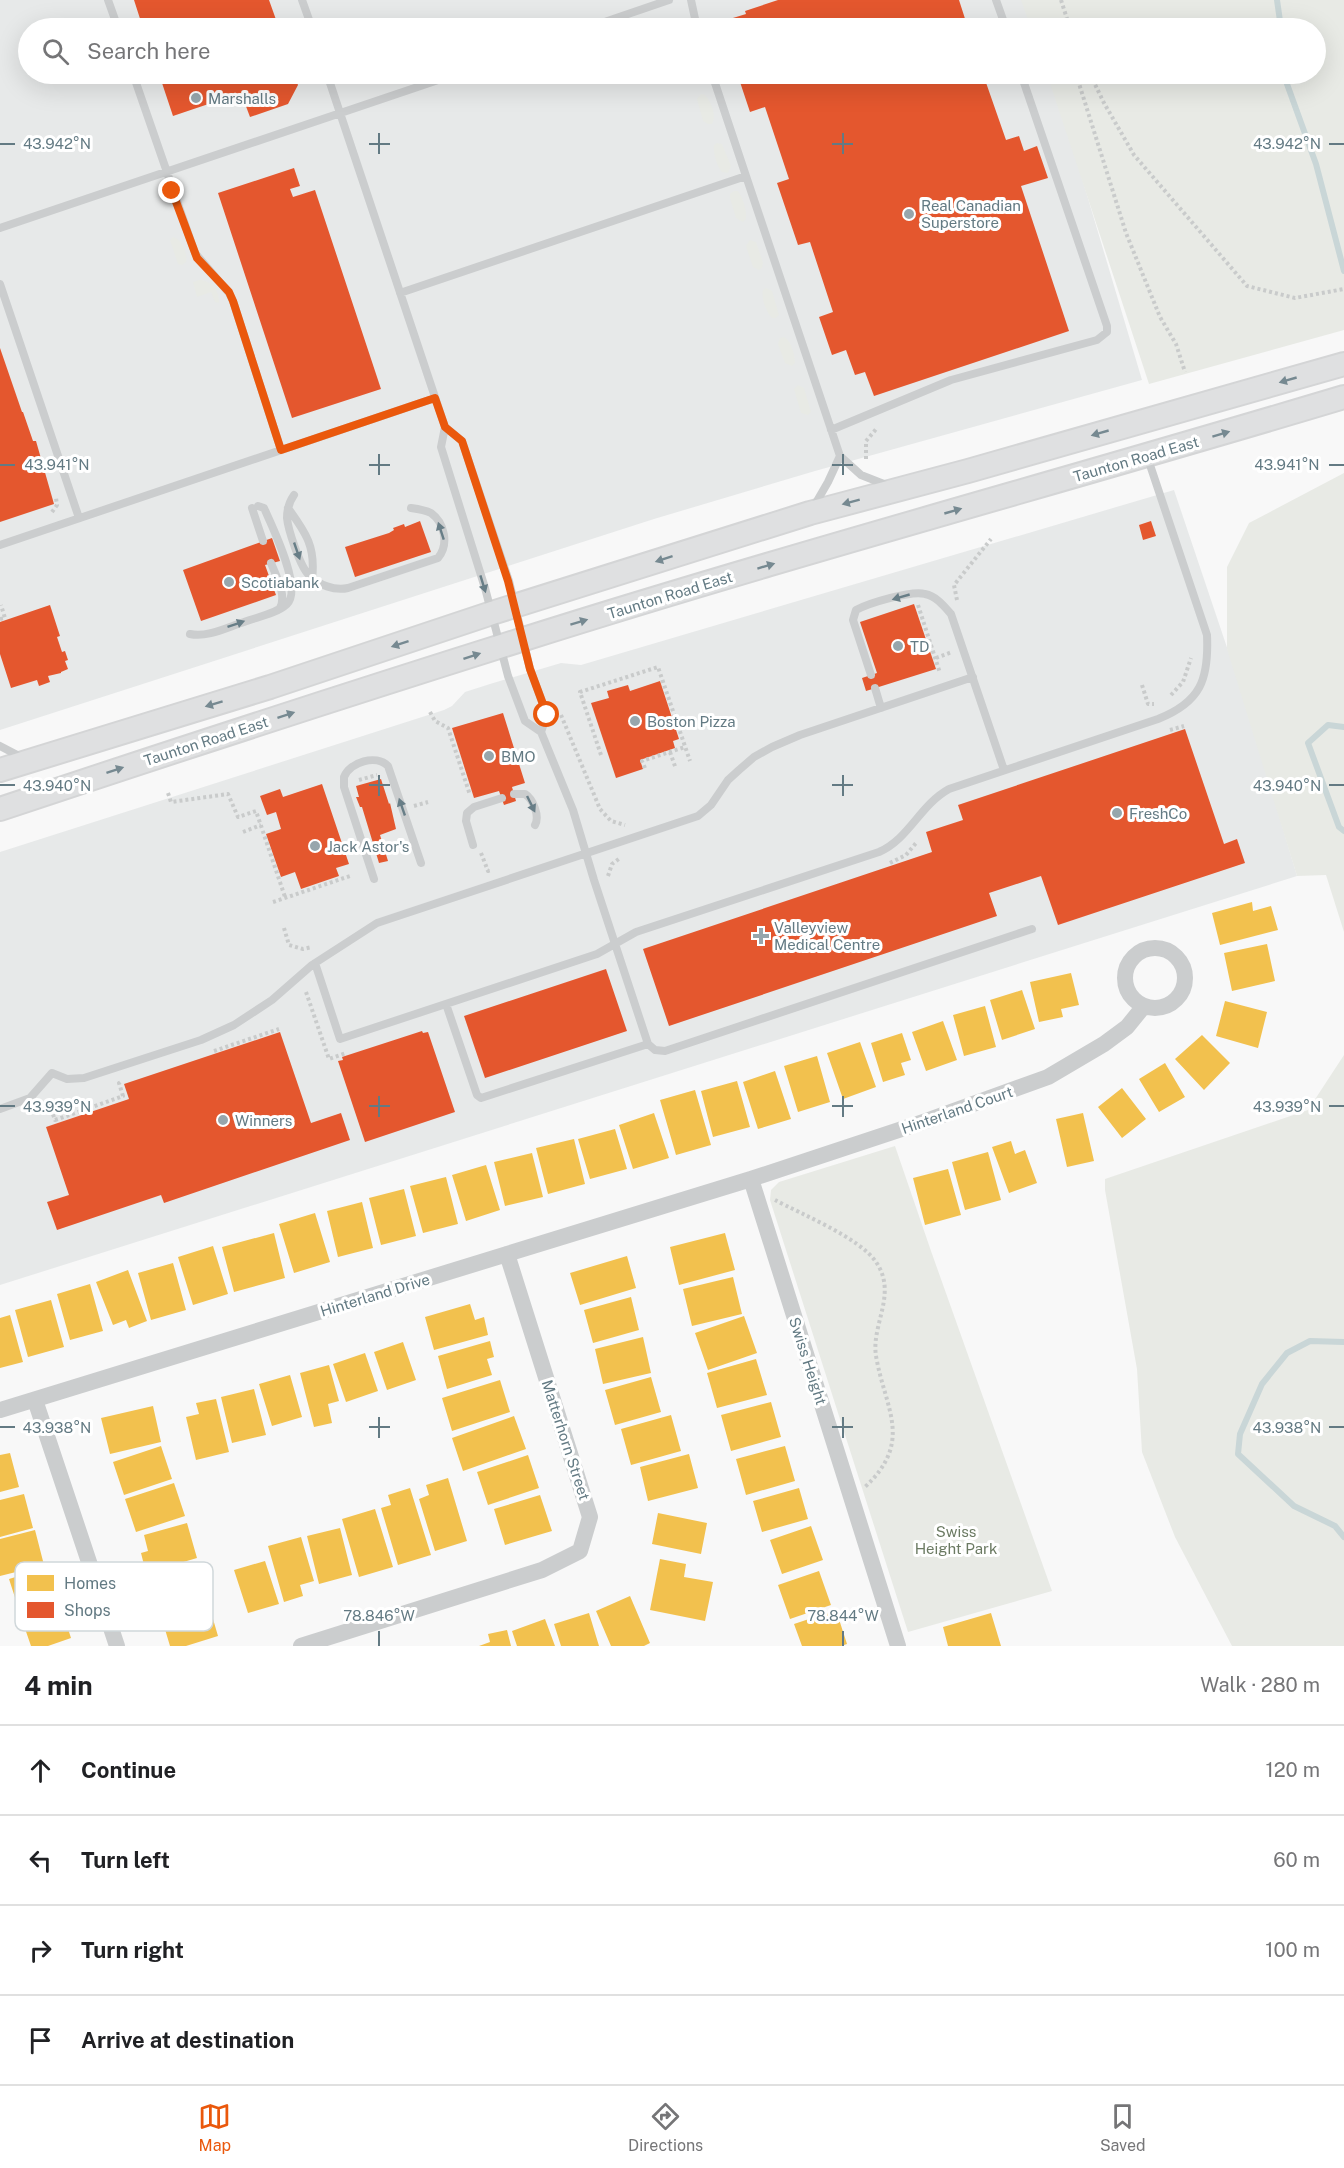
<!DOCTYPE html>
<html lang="en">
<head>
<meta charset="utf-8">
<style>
	body { margin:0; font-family:"Public Sans",sans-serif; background:#f6f6f6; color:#202124 }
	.stop { position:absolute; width:18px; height:18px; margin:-14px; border:4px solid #ea580c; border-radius:50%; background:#fff }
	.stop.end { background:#ea580c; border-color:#fff; box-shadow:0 2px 6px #0008 }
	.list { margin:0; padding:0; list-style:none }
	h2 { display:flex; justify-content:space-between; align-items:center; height:78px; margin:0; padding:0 24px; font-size:26px }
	h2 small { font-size:20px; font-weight:400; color:#757577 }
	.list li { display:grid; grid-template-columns:39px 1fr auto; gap:18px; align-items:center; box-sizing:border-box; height:90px; padding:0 24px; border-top:2px solid #e0e0e0 }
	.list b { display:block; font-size:22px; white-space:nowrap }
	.list em { font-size:20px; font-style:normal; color:#757577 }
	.icon { flex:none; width:33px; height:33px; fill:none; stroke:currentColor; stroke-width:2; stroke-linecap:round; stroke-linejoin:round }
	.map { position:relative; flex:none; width:1344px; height:1646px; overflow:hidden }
	.search { position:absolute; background:#fff; box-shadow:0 6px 24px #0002; left:18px; right:18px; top:18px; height:66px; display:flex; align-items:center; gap:15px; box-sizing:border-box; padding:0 21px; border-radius:33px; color:#757577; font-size:22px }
	.sheet { height:438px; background:#fff }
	nav { display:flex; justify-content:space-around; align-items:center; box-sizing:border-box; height:84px; border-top:2px solid #e0e0e0; background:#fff; font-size:16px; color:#757577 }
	nav a { display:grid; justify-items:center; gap:3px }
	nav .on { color:#ea580c }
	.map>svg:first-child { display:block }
	.built { fill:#e7e9e9 }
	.green { fill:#e8eae5 }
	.homes { fill:#f2c14e }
	.shops { fill:#e4572e }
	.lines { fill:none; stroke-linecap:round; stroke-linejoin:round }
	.stream { stroke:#c9d6d7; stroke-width:6 }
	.secondary-casing { stroke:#d4d5d6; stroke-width:26 }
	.path { stroke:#c9cbcb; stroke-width:4; stroke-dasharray:3 3; stroke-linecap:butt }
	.service { stroke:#cbcdce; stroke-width:8 }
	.minor { stroke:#cbcdce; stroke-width:16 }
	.secondary { stroke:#dfe0e1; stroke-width:22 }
	.oneway { fill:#768991 }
	.oneway2 { fill:#687e87 }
	.route { stroke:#ea580c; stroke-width:8 }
	.ticks { fill:none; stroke:#637a83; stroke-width:2 }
	.poi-dot { fill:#97a6ac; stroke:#fff; stroke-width:2 }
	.labels { text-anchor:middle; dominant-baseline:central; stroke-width:6; stroke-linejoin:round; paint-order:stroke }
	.poi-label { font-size:15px; fill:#637a83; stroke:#fff; text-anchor:start }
	.street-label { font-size:15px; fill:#637a83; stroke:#fff }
	.park-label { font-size:15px; fill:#6b7a62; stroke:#fff }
	.key { fill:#fff; stroke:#d0d7da; stroke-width:1.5 }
	.key-label { font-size:16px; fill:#637a83 }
	.ticks-label { font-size:15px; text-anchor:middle; fill:#637a83; stroke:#fff; stroke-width:6; stroke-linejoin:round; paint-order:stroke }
</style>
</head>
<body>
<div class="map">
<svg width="1344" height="1646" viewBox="0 0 1344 1646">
	<rect width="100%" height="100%" fill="#f8f8f8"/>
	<path class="built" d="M0,0H1029L1038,28H28V74H1051L1142,380L815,471L654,519L0,730Z
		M1174,490L1243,695L1297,876L0,1285V852L444,710L452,706L465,692L490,684L561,663L581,665Z"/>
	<path class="green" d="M1021,0H1344V330L1149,384L1047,74H1316V28H1031Z
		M701,94L705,95C711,101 717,116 712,124H708L703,121L697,99Z
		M717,143L722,144L731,166L728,173L722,172C717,166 713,153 714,145Z
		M734,191H738C743,198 747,211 746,219L743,222L736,218L730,198V194Z
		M173,237C182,239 188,253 186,262L182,265L178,264L170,240Z
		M750,240L756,242L763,263L762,268L759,270L753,267L746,246Z
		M199,280C211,280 220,291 219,303L215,302L211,292L197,297L193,282Z
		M766,288L772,291L779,315L776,318H772C766,312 761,298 763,290Z
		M784,337C791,340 795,355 795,363L792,366L785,363L778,344L780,338Z
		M798,385L804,388L811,412L808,415L801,413L794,389Z
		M1344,473V932L1326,875L1297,876L1227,649V567L1249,523Z
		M1344,1055V1646H1232L1175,1537L1142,1452L1137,1369L1105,1190V1179L1308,1110Z
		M895,1146L931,1251L1052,1591L908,1632L770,1200L771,1190L779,1182Z"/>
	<path class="homes" d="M1252,902L1253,911L1271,906L1278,930L1220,945L1212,913Z
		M1267,944L1275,981L1232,991L1224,953Z
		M1071,973L1079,1005L1061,1009L1063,1017L1039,1022L1030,982Z
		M1022,990L1035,1029L1002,1040L990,1000Z
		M1225,1001L1267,1012L1258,1048L1216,1036Z
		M985,1006L996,1047L964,1056L953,1015Z
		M943,1021L957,1060L926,1071L912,1032Z
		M902,1033L911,1060L901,1063L905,1075L883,1082L871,1043Z
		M1202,1035L1230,1063L1204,1090L1175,1059Z
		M860,1042L876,1087L843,1099L827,1053Z
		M817,1056L830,1102L798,1112L784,1066Z
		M1165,1063L1185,1097L1159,1112L1139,1079Z
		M775,1071L791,1119L758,1129L743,1082Z
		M737,1081L750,1127L713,1137L701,1091Z
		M1122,1088L1146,1119L1122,1138L1098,1107Z
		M695,1090L711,1145L676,1155L660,1100Z
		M654,1113L669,1158L633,1169L619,1125Z
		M1083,1113L1094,1161L1067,1167L1056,1119Z
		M615,1129L627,1169L590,1179L578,1139Z
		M574,1139L585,1184L548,1194L536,1148Z
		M1011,1141L1015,1154L1025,1150L1037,1183L1009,1193L992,1147Z
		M988,1152L1001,1200L965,1210L952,1162Z
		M532,1153L543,1197L505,1206L494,1162Z
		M486,1165L500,1210L466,1221L452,1175Z
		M948,1169L961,1215L925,1225L913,1178Z
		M446,1177L458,1224L423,1233L410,1186Z
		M404,1189L416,1236L381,1245L369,1198Z
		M362,1202L373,1248L338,1257L327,1211Z
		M315,1213L330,1262L294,1273L279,1224Z
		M274,1233L285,1278L234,1292L222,1247Z
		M725,1233L735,1270L679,1285L670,1247Z
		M213,1246L228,1294L193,1305L178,1257Z
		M627,1256L636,1288L580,1305L570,1273Z
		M173,1263L186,1310L151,1320L138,1273Z
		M128,1270L147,1321L129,1328L126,1320L113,1325L96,1282Z
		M733,1277L742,1314L692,1326L683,1289Z
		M90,1284L103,1331L70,1340L57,1294Z
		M631,1297L639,1330L593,1343L584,1310Z
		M51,1300L64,1347L28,1357L15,1310Z
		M470,1304L475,1320L484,1317L488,1335L434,1350L425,1317Z
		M10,1315L23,1362L0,1368V1318Z
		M744,1316L757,1353L708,1370L695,1333Z
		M643,1337L651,1373L603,1384L595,1349Z
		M490,1341L494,1357L487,1359L492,1375L447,1389L438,1356Z
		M403,1342L416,1380L387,1390L374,1352Z
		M365,1353L378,1391L346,1402L333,1364Z
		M756,1359L767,1395L717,1408L707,1373Z
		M329,1365L339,1401L328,1404L332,1423L314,1427L300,1373Z
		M290,1375L302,1417L272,1426L259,1384Z
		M651,1377L661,1412L615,1425L605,1390Z
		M500,1380L510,1412L452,1431L442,1398Z
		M254,1389L266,1435L232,1443L221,1397Z
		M216,1399L229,1452L196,1460L186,1417L199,1414L196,1403Z
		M771,1402L781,1437L731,1451L721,1415Z
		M153,1406L161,1442L110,1454L101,1418Z
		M671,1415L681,1451L631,1465L621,1429Z
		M514,1416L526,1449L463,1471L452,1438Z
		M161,1446L172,1479L124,1495L113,1462Z
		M785,1446L795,1481L746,1495L736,1459Z
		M10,1453L19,1487L0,1492V1455Z
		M689,1454L698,1488L648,1501L640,1467Z
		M528,1455L539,1488L488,1505L477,1472Z
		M448,1478L467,1541L435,1551L419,1499L429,1495L426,1485Z
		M174,1483L185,1516L136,1532L125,1499Z
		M410,1488L431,1555L398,1565L381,1508L391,1505L388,1495Z
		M799,1488L808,1519L762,1532L753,1501Z
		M24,1494L33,1528L0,1537V1500Z
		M540,1495L552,1531L505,1545L494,1509Z
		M375,1509L393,1567L359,1577L342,1519Z
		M658,1513L707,1523L701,1554L652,1544Z
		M187,1523L197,1558L146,1573L141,1553L148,1551L144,1535Z
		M811,1526L823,1560L782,1574L770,1540Z
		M340,1528L352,1575L319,1584L307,1536Z
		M35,1530L44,1565L0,1576V1539Z
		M301,1537L314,1581L300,1585L303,1596L284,1602L268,1546Z
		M660,1559L686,1564L684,1577L713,1582L705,1621L650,1610Z
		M265,1561L279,1604L248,1613L234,1570Z
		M45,1568L56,1601L20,1613L9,1579Z
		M819,1571L831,1605L790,1619L778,1585Z
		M630,1596L650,1643L644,1646H611L596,1611Z
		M208,1602L218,1636L186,1646H170L161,1616Z
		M60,1604L71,1638L48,1646H31L21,1617Z
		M836,1610L847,1644L841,1646H802L794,1624Z
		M589,1613L599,1646H561L554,1624Z
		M991,1613L1001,1646H948L943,1627Z
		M545,1619L555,1646H517L512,1631Z
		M507,1630L511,1646H479L490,1642L488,1634Z"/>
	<path class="shops" d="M134,0H269L279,28H143Z
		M778,0H959L968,28H725L723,21L746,14L745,11Z
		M159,74H294L298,85L288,104L250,117L241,93L173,116Z
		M741,74H983L1006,140L1019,136L1024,151L1037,146L1048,178L1021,186L1069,331L874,396L865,372L855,375L846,350L832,355L819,317L833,312L810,242L798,245L777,183L789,179L765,107L750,112L739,79L742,78Z
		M294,168L300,186L290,189L293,197L315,190L381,389L292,418L218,193Z
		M0,348L22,412H23L33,441H36L54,504L0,522Z
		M420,521L431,552L355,577L345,547L389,533L394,530L393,528L404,524L405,527Z
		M1151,521L1156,536L1143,540L1139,525Z
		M272,538L280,561L265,565L276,595L201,621L183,570Z
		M914,604L936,669L866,691L862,678L877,673L860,622Z
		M50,605L60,636L57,637L62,652L65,651L68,660L65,661L68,669L61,672V673L48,676L50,682L39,686L37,680L11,688L0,654V622Z
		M660,681L679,739L673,741L675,748L640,760L643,769L616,778L591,703L609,698L607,691L628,685L630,691Z
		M503,713L525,783L512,787L516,801L504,805L499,791L474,798L452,728Z
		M1185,729L1224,844L1237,839L1245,863L1058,925L1041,876L989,893L997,916L669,1026L643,949L932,852L926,832L963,820L958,805Z
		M381,779L389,804L390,803L396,829L380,835L388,861L379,863L362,807H360L356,797H359L356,786Z
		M322,784L349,864L336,868L339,876L301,889L295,872L281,877L266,834L281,829L276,812L267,815L260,796L280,789L283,797Z
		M606,969L627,1031L485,1078L464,1016Z
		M422,1031L423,1033L428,1032L455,1112L365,1142L338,1061L343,1060L342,1057Z
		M280,1032L311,1123L341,1113L350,1140L164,1203L161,1195L57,1230L47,1202L69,1195L46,1127L129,1099L124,1084Z"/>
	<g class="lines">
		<path class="stream" d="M1277,0L1281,28
			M1286,74L1287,84L1316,164L1344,271
			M1344,727L1328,725L1308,743L1339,827L1344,831
			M1344,1342L1310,1341L1287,1353L1262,1384L1240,1434L1238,1454L1294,1506L1335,1526L1344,1537"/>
		<defs>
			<path id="secondary" d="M0,770L270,687L492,613L810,513L968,471L1344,364
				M0,809C174,751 349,694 524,639C796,553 1071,479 1344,397"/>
		</defs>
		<use href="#secondary" class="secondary-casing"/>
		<path class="path" d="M1061,0L1070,28
			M1076,74L1126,233L1160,317L1176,344L1185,372
			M1090,74L1104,103L1134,155L1247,286L1295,298L1344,289
			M866,459V441L877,428
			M52,512L57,505L56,498
			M957,600L954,585L991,539
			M918,605L940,673
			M0,619L5,618L1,605
			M936,658L952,652
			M1142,685L1148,704H1154
			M1171,695L1183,682L1191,658
			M430,712L435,721L448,728L470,795
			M561,715L600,809L611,821L625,825
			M1170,730L1184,726
			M670,752L676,769
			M601,755L580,692L658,667L690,761
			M645,768L642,761L685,747
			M359,780L377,775
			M168,793L171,802L228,794L238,817L256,811L285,897
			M414,806L428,802
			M243,832L261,825
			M481,853L488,871L491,870
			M890,863L906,855L916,843
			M608,876L612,864L620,858
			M273,902L350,876
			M284,928L289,945L303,949L312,947
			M306,992L329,1059L346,1053
			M214,1051L279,1029
			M49,1103L55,1120L123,1096L119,1083L121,1082
			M775,1200C801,1214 860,1238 876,1262C898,1294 871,1324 876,1356C885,1409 914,1441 865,1487"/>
		<path class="service" d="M108,0L118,28
			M302,0L312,28
			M691,0L697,28
			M996,0L1006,28
			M587,28L669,0
			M133,74L195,253L229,293L233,301L281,450
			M327,74L445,427L441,447L485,588L508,676L525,721L541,732L573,810L594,880L648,1044L655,1050L665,1051L1032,929
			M712,74L746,176
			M0,228L456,74
			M0,284L79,518
			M400,293L746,176L840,456L861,475L889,486
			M445,427L462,441L509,581L530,669L547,715L541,732
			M831,430L951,380L1097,340L1107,332V326L1021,74
			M294,495C289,502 287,509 287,518C288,529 300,567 309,575C319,585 334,591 348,588L438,558C449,545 445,523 431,513C425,510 418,509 411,508
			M252,508L263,541
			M288,508C306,533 316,547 312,579
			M813,508L828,482L840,456
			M0,545L435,398
			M271,563C276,576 287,595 280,608
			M190,634C207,638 228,627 244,622C257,617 276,614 287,604C303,589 272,526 264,508L258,506
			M871,675L853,620L856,610C869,603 912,590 925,594C936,596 944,606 951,614L1004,770
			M875,688L881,708
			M0,746L23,758
			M514,794H525C533,799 540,816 535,825
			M473,845L466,821L467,813L474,807L502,798
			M374,879L344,787V777C350,762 376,754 388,766L421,863
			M315,963L340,1039L597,954L636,932L879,852C909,839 920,805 949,789L1158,719C1201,702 1209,679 1207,635L1147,456
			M446,1004L477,1095L481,1098L648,1044
			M0,1109L30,1098L52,1073L67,1079L84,1078L201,1040L234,1025L272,1000L312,965L377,923L698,816L711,805L728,780L739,770L754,757L772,747L800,735L973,677"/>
		<path class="minor" d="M1125 978a30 30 0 1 1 60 0a30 30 0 1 1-60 0Z
			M751,1179L898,1646
			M35,1400L117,1646
			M0,1410L751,1179L926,1121L1048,1077L1104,1044L1127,1027L1144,1006
			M301,1646L542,1570L580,1551L590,1517L507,1254"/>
		<use href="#secondary" class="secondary"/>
	</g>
	<defs><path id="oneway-solid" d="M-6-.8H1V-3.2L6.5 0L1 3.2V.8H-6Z" transform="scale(1.5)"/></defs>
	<g class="oneway">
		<use href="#oneway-solid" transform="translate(1288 380) rotate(164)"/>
		<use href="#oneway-solid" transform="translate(1100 433) rotate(164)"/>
		<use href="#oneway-solid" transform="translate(1221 434) rotate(-17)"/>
		<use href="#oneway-solid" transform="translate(851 502) rotate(165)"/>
		<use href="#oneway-solid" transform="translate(953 511) rotate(-16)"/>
		<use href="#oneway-solid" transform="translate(664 559) rotate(162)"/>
		<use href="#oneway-solid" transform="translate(766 566) rotate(-17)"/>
		<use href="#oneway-solid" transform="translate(579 622) rotate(-17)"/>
		<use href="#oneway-solid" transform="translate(400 644) rotate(162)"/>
		<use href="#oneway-solid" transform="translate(472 656) rotate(-18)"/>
		<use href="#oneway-solid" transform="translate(214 704) rotate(163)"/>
		<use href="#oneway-solid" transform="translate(286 715) rotate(-18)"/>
		<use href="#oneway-solid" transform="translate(115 770) rotate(-18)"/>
	</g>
	<g class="oneway2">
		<use href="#oneway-solid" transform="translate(441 531) rotate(-108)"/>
		<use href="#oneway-solid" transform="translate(297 551) rotate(71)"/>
		<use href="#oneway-solid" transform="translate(483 584) rotate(73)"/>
		<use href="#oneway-solid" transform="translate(901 597) rotate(164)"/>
		<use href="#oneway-solid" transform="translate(236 624) rotate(-19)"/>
		<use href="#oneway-solid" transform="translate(531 804) rotate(64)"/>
		<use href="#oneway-solid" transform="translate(402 807) rotate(-109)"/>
	</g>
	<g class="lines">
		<path class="route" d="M172,191L197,258L229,292L233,301L281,450L435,398L445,427L462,441L508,581L530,669L547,715"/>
	</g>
	<path class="ticks" d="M379,133V154M843,133V154M0,144H15M369,144H390M832,144H853M1329,144H1344M379,454V475M843,454V475M0,465H15M369,465H390M832,465H853M1329,465H1344M379,775V796M843,775V796M0,785H15M369,785H390M832,785H853M1329,785H1344M379,1096V1117M843,1096V1117M0,1106H15M369,1106H390M832,1106H853M1329,1106H1344M379,1417V1438M843,1417V1438M0,1427H15M369,1427H390M832,1427H853M1329,1427H1344M379,1631V1646M843,1631V1646"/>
	<g class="poi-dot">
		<circle cx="196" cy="98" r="6"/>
		<circle cx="909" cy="214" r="6"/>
		<circle cx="229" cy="582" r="6"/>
		<circle cx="898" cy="646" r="6"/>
		<circle cx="635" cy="721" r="6"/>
		<circle cx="489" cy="756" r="6"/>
		<circle cx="1117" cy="813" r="6"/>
		<circle cx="315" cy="846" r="6"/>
		<path d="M758 927h6v6h6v6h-6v6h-6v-6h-6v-6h6z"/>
		<circle cx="223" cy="1120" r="6"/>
	</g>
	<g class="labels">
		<g class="poi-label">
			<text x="208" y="98">Marshalls</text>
			<text x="921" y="205">Real Canadian<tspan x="921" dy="17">Superstore</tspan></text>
			<text x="241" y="582">Scotiabank</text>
			<text x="910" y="646">TD</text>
			<text x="647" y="721">Boston Pizza</text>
			<text x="501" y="756">BMO</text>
			<text x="1129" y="813">FreshCo</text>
			<text x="327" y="846">Jack Astor's</text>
			<text x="774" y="927">Valleyview<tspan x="774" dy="17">Medical Centre</tspan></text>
			<text x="235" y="1120">Winners</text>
		</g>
		<g class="street-label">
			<text transform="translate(1136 459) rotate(-16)">Taunton Road East</text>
			<text transform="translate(670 595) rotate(-17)">Taunton Road East</text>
			<text transform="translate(206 741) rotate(-18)">Taunton Road East</text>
			<text transform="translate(957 1110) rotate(-19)">Hinterland Court</text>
			<text transform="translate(375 1295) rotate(-17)">Hinterland Drive</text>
			<text transform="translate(808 1361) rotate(72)">Swiss Height</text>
			<text transform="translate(566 1440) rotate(72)">Matterhorn Street</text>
		</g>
		<g class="park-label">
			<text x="956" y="1531">Swiss<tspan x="956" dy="17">Height Park</tspan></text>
		</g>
	</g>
	<rect x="15" y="1562" width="198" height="69" rx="9" class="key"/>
	<rect x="27" y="1575" width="27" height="16" fill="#f2c14e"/>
	<rect x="27" y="1602" width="27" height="16" fill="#e4572e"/>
	<g class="key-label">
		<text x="64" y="1589">Homes</text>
		<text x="64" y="1616">Shops</text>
	</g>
	<g class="ticks-label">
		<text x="57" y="149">43.942°N</text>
		<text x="1287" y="149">43.942°N</text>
		<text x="57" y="470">43.941°N</text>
		<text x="1287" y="470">43.941°N</text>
		<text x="57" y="791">43.940°N</text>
		<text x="1287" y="791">43.940°N</text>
		<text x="57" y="1112">43.939°N</text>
		<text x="1287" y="1112">43.939°N</text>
		<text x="57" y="1433">43.938°N</text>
		<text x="1287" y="1433">43.938°N</text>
		<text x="379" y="1621">78.846°W</text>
		<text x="843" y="1621">78.844°W</text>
	</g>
</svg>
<div class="stop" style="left:547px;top:715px"></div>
<div class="stop end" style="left:172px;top:191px"></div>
<div class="search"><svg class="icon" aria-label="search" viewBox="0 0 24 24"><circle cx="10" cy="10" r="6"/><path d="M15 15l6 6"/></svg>Search here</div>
</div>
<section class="sheet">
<h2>4 min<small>Walk · 280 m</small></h2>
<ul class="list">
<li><svg class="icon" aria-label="ahead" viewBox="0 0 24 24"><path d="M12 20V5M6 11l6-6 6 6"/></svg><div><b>Continue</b></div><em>120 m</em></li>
<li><svg class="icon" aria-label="left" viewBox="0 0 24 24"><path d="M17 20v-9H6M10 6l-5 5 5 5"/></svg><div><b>Turn left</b></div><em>60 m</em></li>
<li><svg class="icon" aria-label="right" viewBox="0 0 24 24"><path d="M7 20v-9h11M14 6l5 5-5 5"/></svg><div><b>Turn right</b></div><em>100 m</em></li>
<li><svg class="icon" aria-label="arrive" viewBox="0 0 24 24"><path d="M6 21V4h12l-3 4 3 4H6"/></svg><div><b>Arrive at destination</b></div></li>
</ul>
</section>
<nav>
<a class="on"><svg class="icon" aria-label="map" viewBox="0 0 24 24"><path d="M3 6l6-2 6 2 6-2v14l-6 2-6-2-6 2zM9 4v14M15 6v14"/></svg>Map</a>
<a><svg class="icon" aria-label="directions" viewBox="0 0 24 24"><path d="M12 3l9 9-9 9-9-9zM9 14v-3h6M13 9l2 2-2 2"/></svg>Directions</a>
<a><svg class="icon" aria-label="saved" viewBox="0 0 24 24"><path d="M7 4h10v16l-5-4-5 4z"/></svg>Saved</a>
</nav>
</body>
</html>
